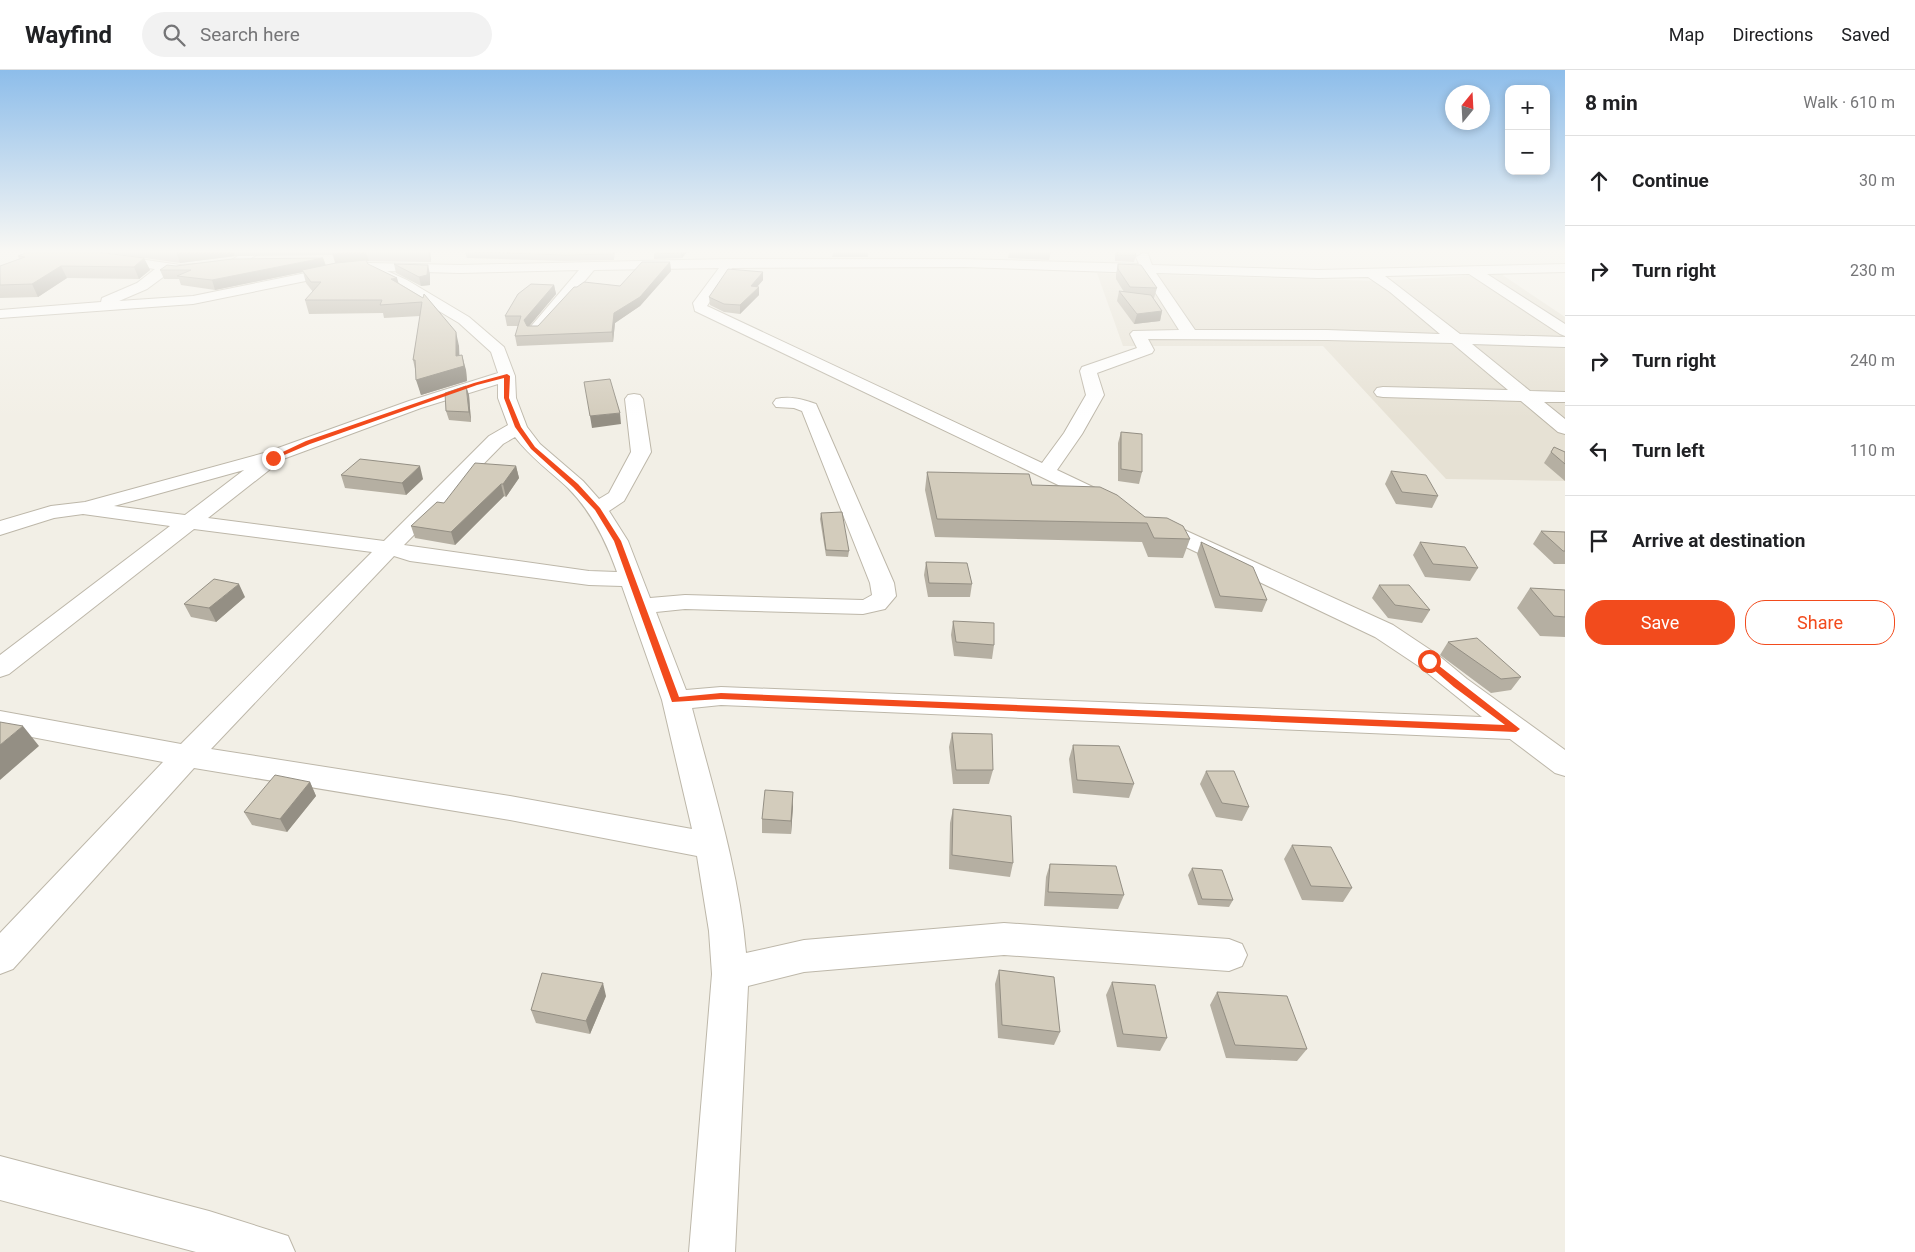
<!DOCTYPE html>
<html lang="en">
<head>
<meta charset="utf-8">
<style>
	body { margin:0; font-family:Roboto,sans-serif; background:#f2f2f2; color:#202124 }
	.controls { position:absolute; right:15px; top:15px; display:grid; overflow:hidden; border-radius:10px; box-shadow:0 2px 8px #0003 }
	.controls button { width:45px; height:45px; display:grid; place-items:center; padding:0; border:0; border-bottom:1px solid #e0e0e0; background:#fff; color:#202124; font:25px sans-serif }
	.compass { position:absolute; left:1445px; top:15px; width:45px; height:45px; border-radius:50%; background:#fff; box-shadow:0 2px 8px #0003; rotate:18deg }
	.stop { position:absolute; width:15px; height:15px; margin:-11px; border:4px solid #f24b1d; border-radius:50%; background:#fff }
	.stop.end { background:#f24b1d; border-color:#fff; box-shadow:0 1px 5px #0008 }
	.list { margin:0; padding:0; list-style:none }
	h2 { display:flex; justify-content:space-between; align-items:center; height:65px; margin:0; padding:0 20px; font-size:21px }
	h2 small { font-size:16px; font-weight:400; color:#757577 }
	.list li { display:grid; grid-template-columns:32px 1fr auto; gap:15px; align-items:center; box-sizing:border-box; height:90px; padding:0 20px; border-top:1px solid #e0e0e0 }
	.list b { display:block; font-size:19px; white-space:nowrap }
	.list em { font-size:16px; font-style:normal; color:#757577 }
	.actions { display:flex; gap:10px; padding:15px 20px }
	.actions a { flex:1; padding:11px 0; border:1px solid #f24b1d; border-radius:20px; text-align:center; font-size:18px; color:#f24b1d }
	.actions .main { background:#f24b1d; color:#fff }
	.icon { flex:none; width:28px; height:28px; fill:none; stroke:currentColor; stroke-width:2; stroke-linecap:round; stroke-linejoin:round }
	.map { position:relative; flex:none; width:1565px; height:1182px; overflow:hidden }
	header { display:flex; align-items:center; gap:30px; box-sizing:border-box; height:70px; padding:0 25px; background:#fff; border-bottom:1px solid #e0e0e0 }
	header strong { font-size:24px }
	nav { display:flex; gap:28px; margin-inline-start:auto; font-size:18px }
	.search { width:350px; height:45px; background:#f2f2f2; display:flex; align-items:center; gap:12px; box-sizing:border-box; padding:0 18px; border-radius:28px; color:#757577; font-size:19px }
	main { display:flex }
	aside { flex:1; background:#fff }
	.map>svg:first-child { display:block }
	.residential { fill:#e6e1d4 }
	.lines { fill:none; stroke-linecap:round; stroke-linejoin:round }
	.minor-casing { stroke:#bdb7a9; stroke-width:2 }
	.minor { fill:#fff; fill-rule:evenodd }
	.wall { fill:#b5afa2 }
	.shaded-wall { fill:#948f84 }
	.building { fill:#d3ccbc; stroke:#948f84 }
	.route { fill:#f24b1d }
</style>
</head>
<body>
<header>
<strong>Wayfind</strong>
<div class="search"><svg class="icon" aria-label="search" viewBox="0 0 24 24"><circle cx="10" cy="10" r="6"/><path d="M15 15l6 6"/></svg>Search here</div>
<nav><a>Map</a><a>Directions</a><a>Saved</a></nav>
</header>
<main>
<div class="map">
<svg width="1565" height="1182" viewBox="0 0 1565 1182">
	<rect width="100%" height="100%" fill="#f2efe6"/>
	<path class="residential" d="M1097,203L1380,211L1501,204L1565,247V411L1446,409L1323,276H1123Z"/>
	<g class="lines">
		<defs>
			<path id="minor" d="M245,182H261L240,195H230L228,192Z
				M1143,183L1148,184L1152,195L1318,200L1565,194V202L1487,204L1565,254V266L1560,264L1469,204L1385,206L1460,264L1565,267V277L1472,274L1530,321L1565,322V332H1544L1565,349V364L1558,362L1521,331L1383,327L1377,326L1374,322L1377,318L1383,317L1508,320L1452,273L1327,270L1148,269L1154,280L1152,283L1097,303L1104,325L1082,364L1057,400L1116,428L1120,432L1116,436L1109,438L1102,436L695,241L693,233L719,198L594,200L540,264H530L527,261L579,200L460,203L387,201L407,210L469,247L504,277L515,306L516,328L527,357L540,374L583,411L599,429L609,423L631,382L625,329L628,325L634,324L640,325L643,329L651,382L624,431L609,441L628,471L650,528L685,525L863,530L872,525L870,513L802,341L794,338L776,337L773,333L776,329C790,326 802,329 816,334L894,513L896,526L885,539L863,544L685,539L656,542L686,620L721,617L1482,647L1420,597L1375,567L1150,460L1147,455L1150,450L1158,448L1393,555L1438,585L1467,609L1565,680V706L1555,703L1510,669L721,635L692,638C713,719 739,800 746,883L804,870L1004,853L1229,869L1242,874L1247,885L1242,896L1229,901L1004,885L804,902L748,916L735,1182H689L712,904L709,861L697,786L510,750L194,698L13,899L0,904V863L163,692L0,661V641L181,674L372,482L194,459L9,604L0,607V585L170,456L83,444L54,448L0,465V451L51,436L85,432L264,383L409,331L498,303L491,282L459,253L397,216L372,205L371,201L340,204L193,234L0,248V240L101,232L102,228L137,213L155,199L107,192L105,189L112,185L180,195L198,194L205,198L198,202H170L147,219L119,231L193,226L340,196L369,193L460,195L726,189H964L1139,194L1136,187ZM964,197L1143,203L1179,260L1133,261L1130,264L1137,278L1082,297L1080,301L1086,325L1064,363L1042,393L707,236L732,198ZM1156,203L1318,208L1368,207L1390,222L1440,264L1327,260H1195ZM498,314V328L508,355L489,366L384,471L208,448L273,397L275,392L421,338ZM515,367C530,387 550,401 568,418C592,442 606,471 617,502L589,501L404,475L503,374ZM244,400L185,445L114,436ZM394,486L410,491L589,515L622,516L662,630L692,759L510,726L211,679Z
				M0,1086L209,1141L288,1166L295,1182H196L0,1130Z"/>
		</defs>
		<use href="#minor" class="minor-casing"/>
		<use href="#minor" class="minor"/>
	</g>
	<path class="wall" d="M102,182H430L431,188V192L366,191L368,194L423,228L459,276V286L466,300L467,311L421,325L413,290L420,246L384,248L383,243L309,244L305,230L313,222L306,213L303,202L215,220L181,215L179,209H164L160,200L176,196L323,188L326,195L335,193L333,186L332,185L235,186L180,193Z
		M465,182H615L614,190L565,191L467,188Z
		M656,182H687L682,188L654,189V184Z
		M833,182H868V187H832Z
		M1009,182H1051L1049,190L1008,188Z
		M1115,182H1135L1136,185L1134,192L1115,191Z
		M18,186L144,188L150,200L139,209L67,208L38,227L0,228V196L19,189Z
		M670,192L671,201L640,236L615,253L613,272L517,276L515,266L518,256H507L505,246L554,215L556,224L529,256H538Z
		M394,194L430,204V215L421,216L396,203Z
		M1118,194L1157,218L1154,228H1153L1162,241L1160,251L1134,254L1117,231L1119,221L1124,222L1116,209V204Z
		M763,202V210L757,217L759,225L740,244L724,242L710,235L709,227Z
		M466,316L469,325L471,352L449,350L446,341Z
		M1121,362L1142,402L1139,414L1118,411V373Z
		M1554,377L1565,382V411L1544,393Z
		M516,396L519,408L506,427L504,426L455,475L415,468L411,456L444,433Z
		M1391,401L1438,426L1432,438L1396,434L1385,414Z
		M927,402L1032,415L1145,447L1190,469L1183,488L1148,487L1142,472L935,467L925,420Z
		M341,405L423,409L406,425L345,418Z
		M821,443L849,481L848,487L826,486L820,449Z
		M1541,461L1565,462V494H1554L1533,474Z
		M1201,472L1267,530L1262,542L1215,538L1197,484Z
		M1420,472L1478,498L1470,511L1425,507L1413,485Z
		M926,492L972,514L970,527H928L924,505Z
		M1379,515L1430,540L1422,553L1388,548L1372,528Z
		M1530,518L1565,520V567L1540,566L1517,538Z
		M245,527L216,552L191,547L184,534Z
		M953,551L994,575L992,589L954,586L951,565Z
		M1448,572L1521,607L1511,620L1491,623L1440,585Z
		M952,663L993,700L989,714H953L949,677Z
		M1073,675L1134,714L1129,728L1073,723L1069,689Z
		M1206,701L1249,737L1242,751L1216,747L1200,714Z
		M310,712L316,726L287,762L252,755L244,742Z
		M793,736L791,764L762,763V749Z
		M953,739L1013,793L1010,807L949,799L950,753Z
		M1292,775L1352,818L1343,832L1302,830L1284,789Z
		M1050,794L1124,825L1118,839L1044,836L1046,807Z
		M1192,798L1233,830L1229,837L1198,835L1188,805Z
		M999,900L1060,962L1054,975L998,968L995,914Z
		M1112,912L1167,968L1160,981L1117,977L1106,925Z
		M1217,922L1307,979L1297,991L1226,988L1210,935Z
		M606,926L590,964L536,953L531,940Z"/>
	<path class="shaded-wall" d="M176,182H233L235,186L180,193Z
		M350,182H366L369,191L336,195L333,184Z
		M428,182H430L431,188V192Z
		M683,182H687L682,188L681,183Z
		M144,188L150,200L139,209L134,197Z
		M323,188L326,197L302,200L303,202L215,220L212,210Z
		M670,192L671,201L640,236L615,253L613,272L612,262L614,243Z
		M428,195L430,204V215L421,216L419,207Z
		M61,196L67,208L38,227L32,214Z
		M763,202V210L751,224V216Z
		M397,208L401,221L391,209Z
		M554,215L556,224L526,260L524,250Z
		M759,217V225L740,244V235Z
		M1162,241L1160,251L1134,254L1137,244Z
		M456,262L459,276L460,297L462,285L466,300L467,311L421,325L416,310L456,286Z
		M466,316L469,325L471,352L469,342Z
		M620,343L621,354L592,358L590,346Z
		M420,396L423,409L406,425L402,413Z
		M516,396L519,408L506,427L503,414Z
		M501,414L504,426L455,475L451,462Z
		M239,514L245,527L216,552L209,538Z
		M23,656L39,676L0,710V675Z
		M310,712L316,726L287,762L280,749Z
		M793,722V736L791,764V751Z
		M603,913L606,926L590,964L586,951Z"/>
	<path class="building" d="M28,182H97L144,188L134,197L61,196L32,214L0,215V196L25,187L18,186Z
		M335,182H350L333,184Z
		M475,182H614V184L565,185Z
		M656,182H683L681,183L654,184Z
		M1117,182H1135L1136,185H1117Z
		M323,188L212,210L177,206L191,200H160L167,195L176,196L232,189Z
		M366,190L368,194L397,208L391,209L423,228L424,224L456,262V286L462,285L464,296L416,310L415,290H413L422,232L380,235L382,230H305L321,212H311L302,200L336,193Z
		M642,192H670L640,227L614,243L612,262L515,266L521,246H505L518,224L531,214L554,215L524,250L527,256H538L574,217H577L584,212L620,216Z
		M394,194L428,195L427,205L419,207Z
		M1118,194L1141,195L1157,218L1130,217L1118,199Z
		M728,199L763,202L751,216L759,217L740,235L724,234L709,227Z
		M1119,221L1151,225L1162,241L1137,244Z
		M610,309L620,343L590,346L584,312Z
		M466,316L469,342L446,341L445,323Z
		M1121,362L1142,364V402L1121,399Z
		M1554,377L1565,382V394L1551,382Z
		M360,389L420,396L402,413L341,405Z
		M475,393L516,396L503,414H501L451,462L411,456L437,432L444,433Z
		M1391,401L1426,405L1438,426L1402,422Z
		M927,402L1029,404L1032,415L1100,417L1117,425L1145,447L1167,448L1183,456L1190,469L1154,468L1147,453L937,449Z
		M842,442L849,481L826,480L821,443Z
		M1541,461L1565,462V481H1563Z
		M1201,472L1253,497L1267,530L1220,526Z
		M1420,472L1465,477L1478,498L1433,494Z
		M926,492L967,493L972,514L929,513Z
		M214,509L239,514L209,538L184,534Z
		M1379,515H1409L1430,540L1395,535Z
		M1530,518L1565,520V547L1554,546Z
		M953,551L994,553V575L956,572Z
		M1477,568L1521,607L1501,609L1448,572Z
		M0,652L23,656L0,675Z
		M952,663L992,664L993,700H956Z
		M1073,675L1119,676L1134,714L1077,710Z
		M1206,701H1234L1249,737L1222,733Z
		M275,705L310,712L280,749L244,742Z
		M765,720L793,722L791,751L762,749Z
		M953,739L1011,746L1013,793L952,785Z
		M1292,775L1331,777L1352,818L1311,816Z
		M1050,794L1116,796L1124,825L1048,822Z
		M1192,798L1222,800L1233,830L1202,829Z
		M999,900L1054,907L1060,962L1002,955Z
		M542,903L603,913L586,951L531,940Z
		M1112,912L1155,915L1167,968L1123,964Z
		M1217,922L1287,926L1307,979L1235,975Z"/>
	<linearGradient id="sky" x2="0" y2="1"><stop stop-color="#8dbdea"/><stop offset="0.52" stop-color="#f9f8f4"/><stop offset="1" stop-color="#f9f8f4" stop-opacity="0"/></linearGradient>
	<rect width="1565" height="348" fill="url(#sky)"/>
	<path class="route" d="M507,304L510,306L509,328L521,357L535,377L578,414L600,438L621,471L679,627L721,623L1505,655L1454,617L1426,593V589L1429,588L1520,659L1516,662L721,629L672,632L614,471L595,440L573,417L531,379L515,357L504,328V308L477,315L310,374L275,389L270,388L306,371L474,313Z"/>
</svg>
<div class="controls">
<button>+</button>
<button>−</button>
</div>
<svg class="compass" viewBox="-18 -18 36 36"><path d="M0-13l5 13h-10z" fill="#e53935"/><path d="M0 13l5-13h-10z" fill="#757577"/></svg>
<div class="stop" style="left:1429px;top:591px"></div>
<div class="stop end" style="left:273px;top:388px"></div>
</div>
<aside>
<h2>8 min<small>Walk · 610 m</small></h2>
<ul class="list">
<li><svg class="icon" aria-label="ahead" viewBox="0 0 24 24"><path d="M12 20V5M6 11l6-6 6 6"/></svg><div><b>Continue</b></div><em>30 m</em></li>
<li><svg class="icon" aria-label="right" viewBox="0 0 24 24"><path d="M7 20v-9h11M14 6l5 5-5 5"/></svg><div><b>Turn right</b></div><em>230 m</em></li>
<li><svg class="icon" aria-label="right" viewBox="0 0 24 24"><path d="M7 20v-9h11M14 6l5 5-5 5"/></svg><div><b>Turn right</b></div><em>240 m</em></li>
<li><svg class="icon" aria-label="left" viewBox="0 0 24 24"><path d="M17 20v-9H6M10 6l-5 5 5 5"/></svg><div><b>Turn left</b></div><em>110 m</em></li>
<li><svg class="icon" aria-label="arrive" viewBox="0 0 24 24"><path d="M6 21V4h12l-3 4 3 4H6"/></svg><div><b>Arrive at destination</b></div></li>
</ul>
<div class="actions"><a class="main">Save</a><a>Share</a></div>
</aside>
</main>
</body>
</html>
